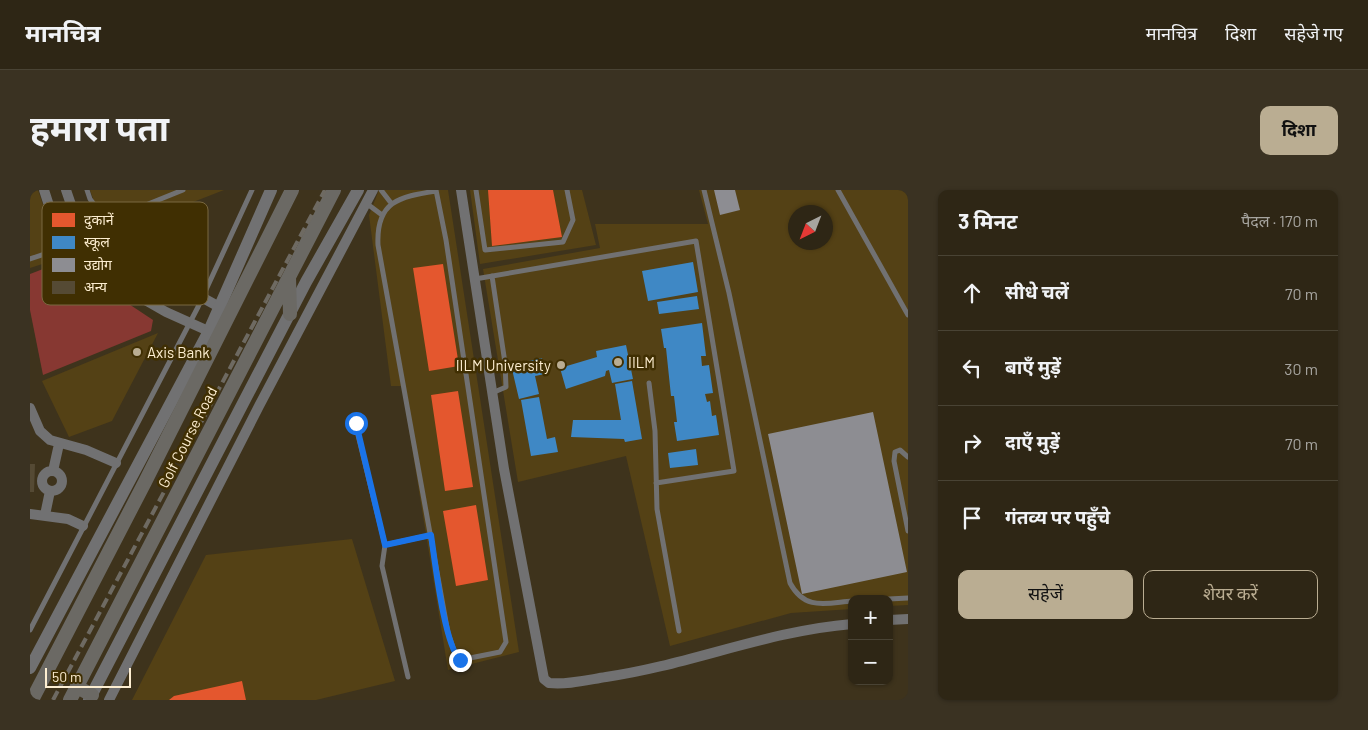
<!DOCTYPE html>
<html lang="hi">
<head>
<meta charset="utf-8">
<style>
	body { margin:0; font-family:Barlow,"Noto Sans Devanagari",sans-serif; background:#3a3222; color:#f1f3f6 }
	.controls { position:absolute; right:15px; bottom:15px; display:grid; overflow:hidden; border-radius:10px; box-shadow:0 1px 4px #0004 }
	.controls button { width:45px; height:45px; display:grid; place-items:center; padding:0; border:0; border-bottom:1px solid #494334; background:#2e2615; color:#f1f3f6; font:25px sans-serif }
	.compass { position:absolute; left:758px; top:15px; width:45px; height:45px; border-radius:50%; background:#2e2615; box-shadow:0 1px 4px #0004; rotate:222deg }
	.scale { position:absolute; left:15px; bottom:12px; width:86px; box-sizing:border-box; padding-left:5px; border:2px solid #fdeed1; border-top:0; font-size:14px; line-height:18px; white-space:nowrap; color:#fdeed1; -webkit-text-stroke:4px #402f02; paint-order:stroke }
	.stop { position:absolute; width:15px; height:15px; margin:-11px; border:4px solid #1a73e8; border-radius:50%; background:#fff }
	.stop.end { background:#1a73e8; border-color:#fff; box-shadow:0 1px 5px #0008 }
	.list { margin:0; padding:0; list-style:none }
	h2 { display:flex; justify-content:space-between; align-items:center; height:65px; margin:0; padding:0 20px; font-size:21px }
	h2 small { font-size:16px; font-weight:400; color:#a7a5a0 }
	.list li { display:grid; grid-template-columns:32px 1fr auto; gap:15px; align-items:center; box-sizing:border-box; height:75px; padding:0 20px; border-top:1px solid #494334 }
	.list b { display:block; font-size:19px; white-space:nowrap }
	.list em { font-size:16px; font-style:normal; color:#a7a5a0 }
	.actions { display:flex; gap:10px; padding:15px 20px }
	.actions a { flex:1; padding:11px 0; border:1px solid #baad92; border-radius:10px; text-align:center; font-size:18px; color:#baad92 }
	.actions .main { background:#baad92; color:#111 }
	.icon { flex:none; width:28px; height:28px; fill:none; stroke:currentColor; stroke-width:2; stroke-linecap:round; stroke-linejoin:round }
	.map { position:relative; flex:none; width:878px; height:510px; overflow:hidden; border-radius:10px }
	header { display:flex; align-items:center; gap:30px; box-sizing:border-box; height:70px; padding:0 25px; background:#2e2615; border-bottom:1px solid #494334 }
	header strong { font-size:24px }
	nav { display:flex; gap:28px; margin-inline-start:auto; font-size:18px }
	.intro { display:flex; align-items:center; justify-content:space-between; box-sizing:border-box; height:120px; padding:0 30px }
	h1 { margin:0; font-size:35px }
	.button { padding:12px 22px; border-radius:10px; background:#baad92; color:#111; font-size:18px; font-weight:700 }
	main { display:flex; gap:30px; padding:0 30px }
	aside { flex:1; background:#2e2615; border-radius:10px; box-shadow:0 1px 4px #0004 }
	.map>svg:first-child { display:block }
	.built { fill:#544115; fill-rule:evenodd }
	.green { fill:#873832 }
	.shops { fill:#e4572e }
	.schools { fill:#3f88c5 }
	.industry { fill:#8d8d92 }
	.building { fill:#554a34 }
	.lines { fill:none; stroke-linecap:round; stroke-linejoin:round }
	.service { stroke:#717172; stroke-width:5 }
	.minor { stroke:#717172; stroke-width:10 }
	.tertiary { stroke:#717172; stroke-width:12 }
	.secondary { stroke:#6b6964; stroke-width:14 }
	.rail { stroke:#6e6a62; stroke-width:4; stroke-dasharray:10 5; stroke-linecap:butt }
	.route { stroke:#1a73e8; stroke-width:6 }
	.poi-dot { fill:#baad92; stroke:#402f02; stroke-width:2 }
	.labels { text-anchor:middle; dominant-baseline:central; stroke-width:5; stroke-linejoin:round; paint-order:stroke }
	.poi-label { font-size:15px; fill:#fdeed1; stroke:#402f02; text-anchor:start }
	.street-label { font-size:15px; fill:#fdeed1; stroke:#402f02 }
	.key { fill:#402f02; stroke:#796840; stroke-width:1 }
	.key-label { font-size:14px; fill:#fdeed1 }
</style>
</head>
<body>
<header>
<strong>मानचित्र</strong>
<nav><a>मानचित्र</a><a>दिशा</a><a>सहेजे गए</a></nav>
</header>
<div class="intro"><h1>हमारा पता</h1><a class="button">दिशा</a></div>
<main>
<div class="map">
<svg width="878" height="510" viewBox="0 0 878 510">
	<rect width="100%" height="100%" fill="#3e331c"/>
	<path class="built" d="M0,0H8L31,68L0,78Z
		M60,0H194L76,46Z
		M349,0H418L489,462L418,480L372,196H361L339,25Z
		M440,0H552L566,55L450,74Z
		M669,0H878V415L859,416V409H822V419L761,423L640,456L596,266L488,292L453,79L570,58L565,34H678ZM766,22H796V52H766Z
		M128,143L82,231L39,247L12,191Z
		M322,349L365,491L286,510H102L176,365Z"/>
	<path class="green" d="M34,71L123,130L121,141L13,185L0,120V84Z"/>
	<path class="shops" d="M458,0H523L532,47L462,56Z
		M413,74L429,176L399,181L383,78Z
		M428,201L443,297L415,301L401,205Z
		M446,315L458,390L426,396L413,321Z
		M212,491L216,510H139L144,506Z"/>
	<path class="schools" d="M663,72L668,102L618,111L612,81Z
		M667,106L669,119L629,124L627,112Z
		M672,133L676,166H671L672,176L679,175L683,203L675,204L677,212L680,211L682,226L686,225L689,245L647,251L644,232H647L644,206H641L636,158H634L631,139Z
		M596,155L603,189L582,193L579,180L576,181L575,186L536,199L530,178L567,167L566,161Z
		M512,168L515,184L505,186L509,204L489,209L481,175Z
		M602,191L612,249L595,252L594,249L541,247L543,230H591L585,194Z
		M509,207L517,249L525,247L528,262L501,266L491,210Z
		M666,259L668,275L640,278L638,263Z"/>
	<path class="industry" d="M684,0H705L710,20L690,25Z
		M843,222L877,382L772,404L738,244Z"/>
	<path class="building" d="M0,274H5L4,302H0Z"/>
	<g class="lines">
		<path class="service" d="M57,0L60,9L72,25L86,27L153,0
			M351,0L361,13
			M406,0L416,50L476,452L470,462L430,470L426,466L418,443L348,55C346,11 369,7 406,1
			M446,0L455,60L533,52L543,30L537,0
			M674,0L699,103L760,393C775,421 796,413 822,411
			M808,0L878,125
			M336,13L352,25
			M0,69L56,50
			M462,86L475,173L476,197L462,203
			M445,89L666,51L704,281L626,293
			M619,193L625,241L627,319L649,441
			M325,233L355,355
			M878,267L870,260L865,262L864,271L878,341
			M859,409L878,408
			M0,440L168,117L222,0
			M378,487L352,376L355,355L401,345"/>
		<path class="minor" d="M14,0L33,59L40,67L136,122L185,144
			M36,0L49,38L66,61L91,76L173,108L195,120
			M431,0L474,279L514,489L519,493C537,495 557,490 576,487C659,475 737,441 822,434
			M0,218L10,241L20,250L56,260L86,273
			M12 291a10 10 0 1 1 20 0a10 10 0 1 1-20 0Z
			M23,281L29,254
			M0,324L38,329L53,336
			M15,325L20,301
			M859,430L878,429
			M79,510L229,216L343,0"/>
		<path class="tertiary" d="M0,478L179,141L241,0
			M59,510L276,92L328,0"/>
		<path class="secondary" d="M259,87L260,124
			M47,497L62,505
			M2,510L115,292L262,0
			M40,510L304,0"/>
		<path class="rail" d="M23,510L295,0"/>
	</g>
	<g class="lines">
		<path class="route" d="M326,233L355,355L401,345C405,371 414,454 430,470"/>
	</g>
	<g class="poi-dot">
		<circle cx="107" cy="162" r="5"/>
		<circle cx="588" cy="172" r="5"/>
		<circle cx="531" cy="175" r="5"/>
	</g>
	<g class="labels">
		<g class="poi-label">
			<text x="117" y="162">Axis Bank</text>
			<text x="598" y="172">IILM</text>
			<text x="521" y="175" text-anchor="end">IILM University</text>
		</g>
		<g class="street-label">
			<text transform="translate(157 247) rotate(-63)">Golf Course Road</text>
		</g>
	</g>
	<rect x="12" y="12" width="166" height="103" rx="8" class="key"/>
	<rect x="22" y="23" width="23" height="14" fill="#e4572e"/>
	<rect x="22" y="46" width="23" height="13" fill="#3f88c5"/>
	<rect x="22" y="68" width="23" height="14" fill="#8d8d92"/>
	<rect x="22" y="91" width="23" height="13" fill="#554a34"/>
	<g class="key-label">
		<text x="54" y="35">दुकानें</text>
		<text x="54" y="57">स्कूल</text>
		<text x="54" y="80">उद्योग</text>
		<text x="54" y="102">अन्य</text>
	</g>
</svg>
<div class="controls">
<button>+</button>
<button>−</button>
</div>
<svg class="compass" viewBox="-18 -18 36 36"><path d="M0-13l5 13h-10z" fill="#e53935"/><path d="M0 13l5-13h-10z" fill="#a7a5a0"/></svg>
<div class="scale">50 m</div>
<div class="stop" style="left:326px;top:233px"></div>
<div class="stop end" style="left:430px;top:470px"></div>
</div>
<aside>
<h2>3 मिनट<small>पैदल · 170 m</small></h2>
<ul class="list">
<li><svg class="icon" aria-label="ahead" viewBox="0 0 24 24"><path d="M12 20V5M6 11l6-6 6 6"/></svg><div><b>सीधे चलें</b></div><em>70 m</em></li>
<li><svg class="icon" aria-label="left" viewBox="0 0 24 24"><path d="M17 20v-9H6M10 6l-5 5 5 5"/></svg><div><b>बाएँ मुड़ें</b></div><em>30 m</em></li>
<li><svg class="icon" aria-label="right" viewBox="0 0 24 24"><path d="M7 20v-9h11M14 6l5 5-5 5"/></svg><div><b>दाएँ मुड़ें</b></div><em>70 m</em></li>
<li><svg class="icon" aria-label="arrive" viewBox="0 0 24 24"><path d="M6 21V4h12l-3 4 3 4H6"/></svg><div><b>गंतव्य पर पहुँचे</b></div></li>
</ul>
<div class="actions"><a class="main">सहेजें</a><a>शेयर करें</a></div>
</aside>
</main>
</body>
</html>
